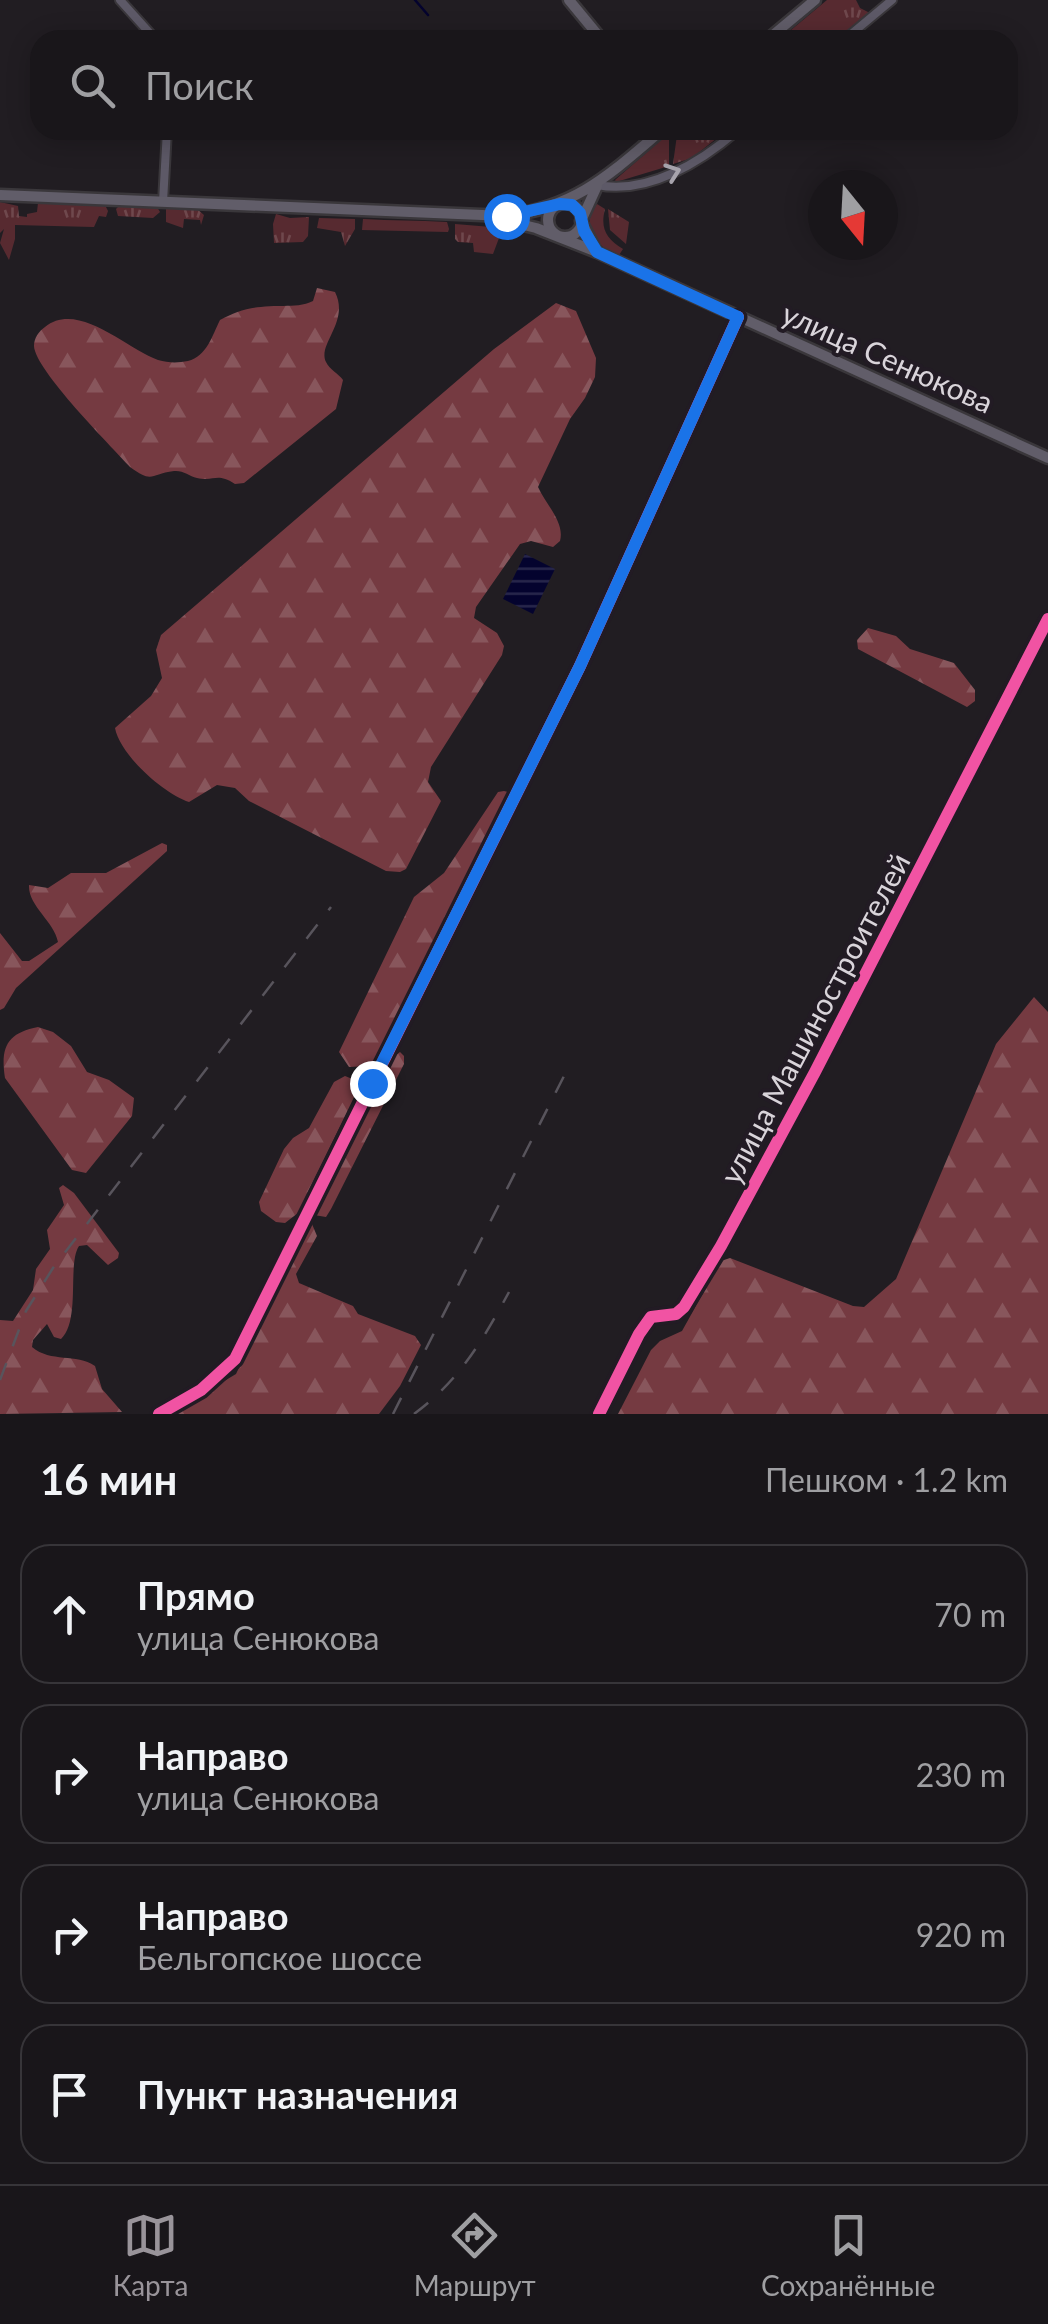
<!DOCTYPE html>
<html lang="ru">
<head>
<meta charset="utf-8">
<style>
	body { margin:0; font-family:Lato,sans-serif; background:#262327; color:#f1f3f6 }
	.compass { position:absolute; left:808px; top:170px; width:90px; height:90px; border-radius:50%; background:#19161a; box-shadow:0 5px 25px #0003; rotate:162deg }
	.stop { position:absolute; width:30px; height:30px; margin:-22px; border:8px solid #1a73e8; border-radius:50%; background:#fff }
	.stop.end { background:#1a73e8; border-color:#fff; box-shadow:0 2px 10px #0008 }
	.list { margin:0; padding:0; list-style:none }
	h2 { display:flex; justify-content:space-between; align-items:center; height:130px; margin:0; padding:0 40px; font-size:42px }
	h2 small { font-size:32px; font-weight:400; color:#9f9fa2 }
	.list li { display:grid; grid-template-columns:65px 1fr auto; gap:30px; align-items:center; box-sizing:border-box; height:140px; margin:0 20px 20px; padding:0 20px; border:2px solid #373539; border-radius:30px }
	.list b { display:block; font-size:38px; white-space:nowrap }
	.list p { margin:0; font-size:32px; white-space:nowrap; color:#9f9fa2 }
	.list em { font-size:32px; font-style:normal; color:#9f9fa2 }
	.icon { flex:none; width:55px; height:55px; fill:none; stroke:currentColor; stroke-width:2; stroke-linecap:round; stroke-linejoin:round }
	.map { position:relative; flex:none; width:1048px; height:1414px; overflow:hidden }
	.search { position:absolute; background:#19161a; box-shadow:0 5px 25px #0003; left:30px; right:30px; top:30px; height:110px; display:flex; align-items:center; gap:25px; box-sizing:border-box; padding:0 35px; border-radius:30px; color:#9f9fa2; font-size:38px }
	.sheet { height:770px; background:#19161a }
	nav { display:flex; justify-content:space-around; align-items:center; box-sizing:border-box; height:140px; border-top:2px solid #373539; background:#19161a; font-size:28px; color:#9f9fa2 }
	nav a { display:grid; justify-items:center; gap:5px }
	nav .on { color:#99949a }
	.map>svg:first-child { display:block }
	.grass { fill:url(#grass-tufts) }
	.forest { fill:url(#forest-firs) }
	.water { fill:url(#water-rules) }
	.lines { fill:none; stroke-linecap:round; stroke-linejoin:round }
	.stream { stroke:#04032e; stroke-width:2.5 }
	.street-casing { stroke:#3a373b; stroke-width:12 }
	.secondary-casing { stroke:#3a373b; stroke-width:15 }
	.street { stroke:#5d5967; stroke-width:8 }
	.secondary { stroke:#615d69; stroke-width:10 }
	.rail { stroke:#58545c; stroke-width:2.5; stroke-dasharray:18 18; stroke-linecap:butt }
	.cycleway-casing { stroke:#221b24; stroke-width:19 }
	.cycleway { stroke:#f153a3; stroke-width:12 }
	.oneway { stroke:#a7a3ac }
	.route { stroke:#1a73e8; stroke-width:12 }
	.labels { text-anchor:middle; dominant-baseline:central; stroke-width:8; stroke-linejoin:round; paint-order:stroke }
	.street-label { font-size:30px; fill:#d9d4da; stroke:#221b24 }
</style>
</head>
<body>
<div class="map">
<svg width="1048" height="1414" viewBox="0 0 1048 1414">
	<defs>
		<pattern id="grass-tufts" width="24" height="20" patternUnits="userSpaceOnUse" patternTransform="scale(2.5)"><rect width="24" height="20" fill="#572a30"/><path d="M3 7l-1-3M5 7V3M7 7l1-3M15 17l-1-3M17 17v-4M19 17l1-3" fill="none" stroke="#6f484d"/></pattern>
		<pattern id="forest-firs" width="22" height="20" patternUnits="userSpaceOnUse" patternTransform="scale(2.5)"><rect width="22" height="20" fill="#753a41"/><path d="M5 1l3.5 6h-7zM16 11l3.5 6h-7z" fill="#88565c"/></pattern>
		<pattern id="water-rules" width="6" height="5" patternUnits="userSpaceOnUse" patternTransform="scale(2.5)"><rect width="6" height="5" fill="#04032e"/><path d="M0 2.5h6" fill="none" stroke="#28274c"/></pattern>
	</defs>
	<rect width="100%" height="100%" fill="#211d22"/>
	<path class="grass" d="M827,0H856L860,8L870,13L836,40H779Z
		M684,130H727L692,158L673,164L677,135Z
		M669,133V166L616,182L615,180Z
		M0,202L18,206L19,216L27,217V214L37,212L38,203L105,205L108,211L106,217L99,216L94,227L15,225V239L9,260L0,243L4,229L0,233Z
		M597,204L605,209C600,228 606,239 623,249L617,258C597,244 579,227 597,204Z
		M120,205L157,207L160,212L153,218L118,216L116,209Z
		M166,208L197,209L204,215L201,225L200,220L184,219L183,228L166,222Z
		M608,209L629,222L626,244L610,230Z
		M276,214L290,218L309,217L308,236L303,242L274,243L273,224Z
		M319,218L355,219V229L345,246L341,232L317,228Z
		M363,219C392,221 416,220 447,222L449,229L448,232L362,230Z
		M455,224L491,227L499,238L493,254L474,252L473,243L458,242L455,239Z"/>
	<path class="forest" d="M317,288L335,292C350,322 317,344 326,362C329,369 339,374 343,380L336,409L244,483L235,484C216,472 215,482 197,478C189,476 183,470 174,471C150,474 153,484 130,467C111,446 35,370 34,346C34,338 39,331 45,327C78,300 127,349 158,360C168,363 178,363 188,361C207,356 212,336 220,320C233,313 246,308 261,307C278,304 297,309 313,301Z
		M556,303L576,311L596,358L595,377L585,398L570,419L538,487C546,505 565,522 560,541L553,547L531,541L520,544L476,607L474,618L497,633L504,646L502,655L431,767L428,782L441,801L406,869L400,872L386,871L249,801L235,788L217,785L189,802C164,794 120,755 115,728L151,696L162,678L156,650L161,635L494,349Z
		M868,628L896,636L910,649L954,663L975,690V701L967,707L858,649L857,640Z
		M504,791L508,792L507,797L376,1058L369,1066L349,1067L339,1052L414,897L444,873L498,792Z
		M162,843L167,845V851L16,988L4,1008L0,1010V933L22,961H29L58,942C54,921 28,906 29,885L48,888L71,873H106Z
		M1034,997L1048,1012V1414H618L651,1350L660,1341L682,1331L721,1261L730,1258L853,1306L864,1307L896,1279L996,1044Z
		M38,1027L53,1032L71,1046L87,1072L109,1080L134,1098L132,1116L86,1173L72,1170L5,1078C0,1046 8,1033 38,1027Z
		M400,1052L404,1056V1064L331,1209L326,1217L314,1215V1207L387,1062Z
		M345,1076L355,1080L357,1091L298,1213L285,1223L276,1222L261,1211L259,1202L284,1149L293,1138L309,1128L334,1082Z
		M63,1185L74,1193L119,1253L118,1258L108,1265L87,1245L79,1246C67,1264 81,1320 61,1339L54,1337L47,1324L33,1340L32,1347C51,1363 76,1353 95,1366L102,1389L122,1412L0,1414V1320L13,1321L33,1290L36,1269L50,1249L47,1230L64,1205L59,1188Z
		M312,1224L317,1236L296,1274L299,1283L353,1306L358,1314L415,1336L421,1345L400,1386L379,1414H169L236,1374L307,1226Z"/>
	<path class="water" d="M525,554L555,569L533,614L503,599Z"/>
	<g class="lines">
		<path class="stream" d="M415,0L428,15"/>
		<defs>
			<path id="street" d="M120,0L156,40
				M844,40L892,0
				M597,185C648,195 701,162 738,130
				M163,202L167,130
				M599,1414L639,1334L651,1317L676,1314L684,1307L721,1246L815,1072L1048,619"/>
			<path id="secondary" d="M569,0L602,40
				M767,40L815,0
				M0,195L506,216C577,207 610,174 662,130
				M548 220a17 17 0 1 1 34 0a17 17 0 1 1-34 0Z
				M499,219L536,228L597,252L1048,458
				M596,251L581,221L597,186
				M159,1414L201,1390L235,1359L580,666L738,317"/>
		</defs>
		<use href="#street" class="street-casing"/>
		<use href="#secondary" class="secondary-casing"/>
		<use href="#street" class="street"/>
		<use href="#secondary" class="secondary"/>
		<path class="rail" d="M0,1380L26,1311L53,1268L331,907
			M393,1414L564,1076
			M414,1414C459,1381 483,1340 509,1292"/>
		<defs>
			<path id="cycleway" d="M159,1414L201,1390L235,1359L580,666L738,317
				M599,1414L639,1334L651,1317L676,1314L684,1307L721,1246L815,1072L1048,619"/>
		</defs>
		<use href="#cycleway" class="cycleway-casing"/>
		<use href="#cycleway" class="cycleway"/>
	</g>
	<defs><path id="oneway-chevron" d="M-2-3.5L2.5 0L-2 3.5" fill="none" stroke-width="1.6" stroke-linecap="round" stroke-linejoin="round" transform="scale(2.5)"/></defs>
	<use class="oneway" href="#oneway-chevron" transform="translate(673 172) rotate(-20)"/>
	<g class="lines">
		<path class="route" d="M372,1083L580,666L738,317L597,252L584,231L580,213L572,205L560,204L506,216"/>
	</g>
	<g class="labels">
		<g class="street-label">
			<text transform="translate(888 357) rotate(24)">улица Сенюкова</text>
			<text transform="translate(814 1018) rotate(-62)">улица Машиностроителей</text>
		</g>
	</g>
</svg>
<svg class="compass" viewBox="-18 -18 36 36"><path d="M0-13l5 13h-10z" fill="#e53935"/><path d="M0 13l5-13h-10z" fill="#9f9fa2"/></svg>
<div class="stop" style="left:506px;top:216px"></div>
<div class="stop end" style="left:372px;top:1083px"></div>
<div class="search"><svg class="icon" aria-label="search" viewBox="0 0 24 24"><circle cx="10" cy="10" r="6"/><path d="M15 15l6 6"/></svg>Поиск</div>
</div>
<section class="sheet">
<h2>16 мин<small>Пешком · 1.2 km</small></h2>
<ul class="list">
<li><svg class="icon" aria-label="ahead" viewBox="0 0 24 24"><path d="M12 20V5M6 11l6-6 6 6"/></svg><div><b>Прямо</b><p>улица Сенюкова</p></div><em>70 m</em></li>
<li><svg class="icon" aria-label="right" viewBox="0 0 24 24"><path d="M7 20v-9h11M14 6l5 5-5 5"/></svg><div><b>Направо</b><p>улица Сенюкова</p></div><em>230 m</em></li>
<li><svg class="icon" aria-label="right" viewBox="0 0 24 24"><path d="M7 20v-9h11M14 6l5 5-5 5"/></svg><div><b>Направо</b><p>Бельгопское шоссе</p></div><em>920 m</em></li>
<li><svg class="icon" aria-label="arrive" viewBox="0 0 24 24"><path d="M6 21V4h12l-3 4 3 4H6"/></svg><div><b>Пункт назначения</b></div></li>
</ul>
</section>
<nav>
<a class="on"><svg class="icon" aria-label="map" viewBox="0 0 24 24"><path d="M3 6l6-2 6 2 6-2v14l-6 2-6-2-6 2zM9 4v14M15 6v14"/></svg>Карта</a>
<a><svg class="icon" aria-label="directions" viewBox="0 0 24 24"><path d="M12 3l9 9-9 9-9-9zM9 14v-3h6M13 9l2 2-2 2"/></svg>Маршрут</a>
<a><svg class="icon" aria-label="saved" viewBox="0 0 24 24"><path d="M7 4h10v16l-5-4-5 4z"/></svg>Сохранённые</a>
</nav>
</body>
</html>
